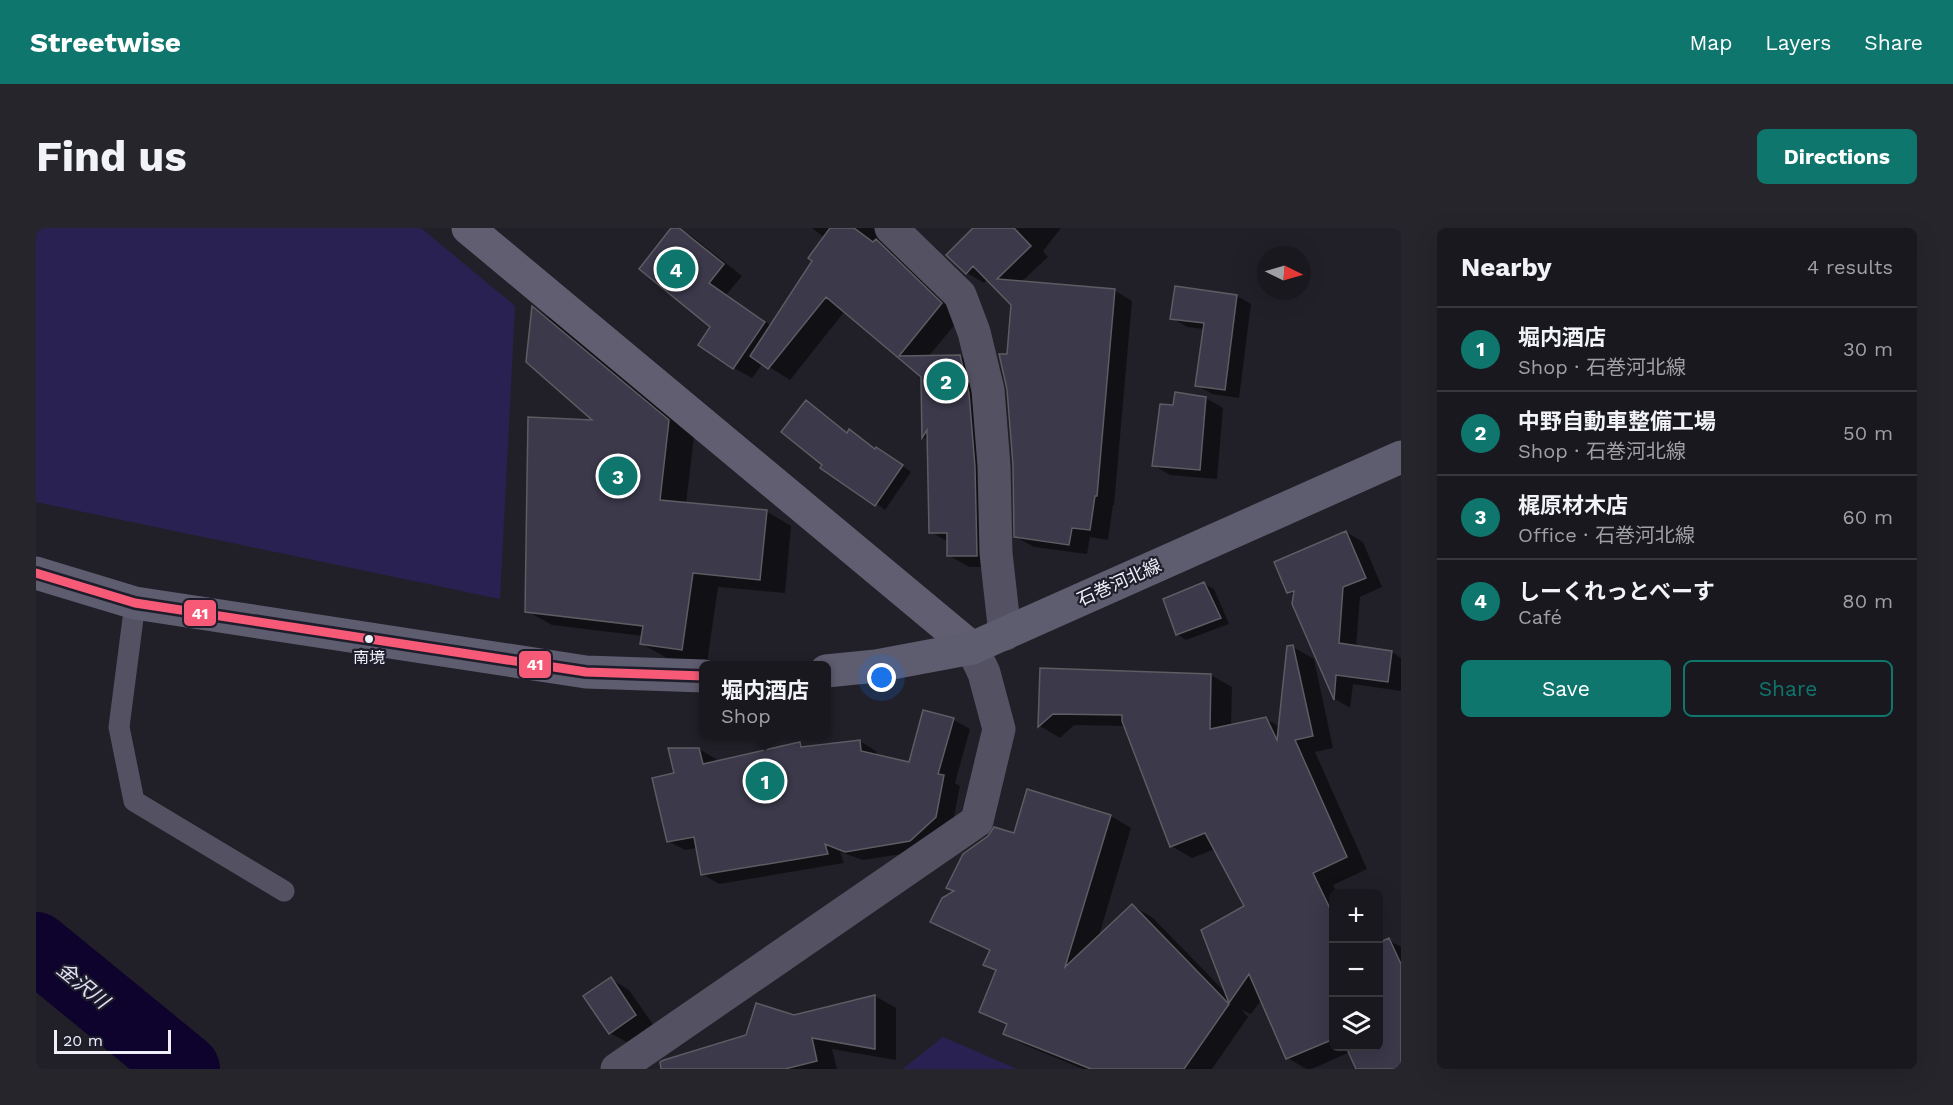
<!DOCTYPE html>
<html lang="en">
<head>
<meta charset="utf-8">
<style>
	body { margin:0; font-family:"Work Sans","Noto Sans JP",sans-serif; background:#26252b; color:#f1f3f6 }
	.controls { position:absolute; right:18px; bottom:18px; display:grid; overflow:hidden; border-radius:9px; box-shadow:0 6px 24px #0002 }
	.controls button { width:54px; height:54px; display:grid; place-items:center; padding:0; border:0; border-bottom:2px solid #37373c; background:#19181e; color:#f1f3f6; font:30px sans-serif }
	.compass { position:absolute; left:1221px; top:18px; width:54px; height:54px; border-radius:50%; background:#19181e; box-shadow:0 6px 24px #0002; rotate:95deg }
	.scale { position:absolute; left:18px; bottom:15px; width:117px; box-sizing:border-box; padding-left:6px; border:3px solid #efeff9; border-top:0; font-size:16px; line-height:21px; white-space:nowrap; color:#efeff9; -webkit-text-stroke:4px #1e1d2b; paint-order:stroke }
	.you { position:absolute; left:846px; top:450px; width:21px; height:21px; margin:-15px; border:4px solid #fff; border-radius:50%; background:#1a73e8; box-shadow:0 0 0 9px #1a73e833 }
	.badge { display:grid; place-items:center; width:39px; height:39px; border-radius:50%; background:#0f766e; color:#fff; font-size:20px; font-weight:700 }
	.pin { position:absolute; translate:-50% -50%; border:3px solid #fff; box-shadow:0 2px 6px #0006 }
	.popup { position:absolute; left:663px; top:433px; width:132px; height:78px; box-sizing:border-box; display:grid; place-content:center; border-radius:9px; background:#19181e; filter:drop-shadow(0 2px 4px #0005); font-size:20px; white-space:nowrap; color:#9fa0a4 }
	.popup b { font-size:22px; color:#f1f3f6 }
	.popup::after { content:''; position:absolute; left:50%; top:100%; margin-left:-12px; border:12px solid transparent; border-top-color:#19181e }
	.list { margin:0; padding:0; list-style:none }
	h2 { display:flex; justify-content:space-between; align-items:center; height:78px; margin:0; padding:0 24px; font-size:26px }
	h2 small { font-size:20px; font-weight:400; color:#9fa0a4 }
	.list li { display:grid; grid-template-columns:39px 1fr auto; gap:18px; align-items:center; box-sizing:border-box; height:84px; padding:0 24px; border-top:2px solid #37373c }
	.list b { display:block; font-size:22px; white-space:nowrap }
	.list p { margin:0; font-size:20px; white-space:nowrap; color:#9fa0a4 }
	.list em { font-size:20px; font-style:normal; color:#9fa0a4 }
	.actions { display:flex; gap:12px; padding:18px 24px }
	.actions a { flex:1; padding:14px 0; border:2px solid #0f766e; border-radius:9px; text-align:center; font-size:21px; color:#0f766e }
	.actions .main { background:#0f766e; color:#fff }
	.icon { flex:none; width:33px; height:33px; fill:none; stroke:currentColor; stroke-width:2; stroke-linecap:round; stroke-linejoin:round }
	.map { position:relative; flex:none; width:1365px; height:841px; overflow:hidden; border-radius:9px }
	header { display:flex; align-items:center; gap:36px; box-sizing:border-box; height:84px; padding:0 30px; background:#0f766e; color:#fff }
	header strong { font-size:28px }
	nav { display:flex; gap:33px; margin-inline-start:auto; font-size:21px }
	.intro { display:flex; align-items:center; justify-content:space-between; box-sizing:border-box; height:144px; padding:0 36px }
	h1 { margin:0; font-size:42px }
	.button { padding:15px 27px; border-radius:9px; background:#0f766e; color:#fff; font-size:21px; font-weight:700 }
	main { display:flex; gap:36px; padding:0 36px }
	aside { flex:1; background:#19181e; border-radius:9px; box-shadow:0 6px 24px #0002 }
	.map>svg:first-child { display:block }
	.green { fill:#2a2153 }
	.shadow { fill:#0007 }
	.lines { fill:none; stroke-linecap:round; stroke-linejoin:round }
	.river { stroke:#0e032c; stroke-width:70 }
	.building { fill:#3b394a; stroke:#5d5c63; stroke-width:1.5 }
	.lane { stroke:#545262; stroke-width:21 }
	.street { stroke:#545262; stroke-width:33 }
	.secondary { stroke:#605e70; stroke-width:33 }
	.primary { stroke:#5e5c6f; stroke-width:33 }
	.bus-1-casing { stroke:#1e1d2b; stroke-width:14 }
	.bus-1 { stroke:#f75a77; stroke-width:9 }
	.bus-dot { fill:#efeff9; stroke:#1e1d2b; stroke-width:2 }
	.labels { text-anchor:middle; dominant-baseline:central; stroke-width:4.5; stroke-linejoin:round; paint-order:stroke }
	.bus-label { font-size:16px; fill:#efeff9; stroke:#1e1d2b }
	.street-label { font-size:18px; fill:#efeff9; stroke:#1e1d2b }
	.water-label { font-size:20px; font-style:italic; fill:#e2e1f5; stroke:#1e1d2b }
	.line-badge { stroke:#1e1d2b; stroke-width:2 }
	.badge-label { font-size:16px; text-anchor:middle; font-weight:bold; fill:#fff }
</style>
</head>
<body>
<header>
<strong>Streetwise</strong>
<nav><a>Map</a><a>Layers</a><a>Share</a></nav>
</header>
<div class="intro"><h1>Find us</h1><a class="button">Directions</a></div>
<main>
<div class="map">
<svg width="1365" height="841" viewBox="0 0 1365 841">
	<rect width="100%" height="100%" fill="#212028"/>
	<path class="green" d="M0,0H385L479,78L464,371L0,274Z
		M907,809L981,841H867Z"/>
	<path class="shadow" d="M637,0H642L657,9L706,48L690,67L736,98L778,33L789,10L776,0H837L858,17L926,88L892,129L924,128L945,140L962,339H933L912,327V314L895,304L893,212L887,209L886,148L809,83L754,152L727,135L716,150L698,140L664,116L676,99Z
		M940,0H1025L1007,23L1012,29L985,54L1078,62L1096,73L1078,277H1077L1072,312L1054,309L1051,326L998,319L980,309L972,128L977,77L952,51L948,55L931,45Z
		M1201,68L1215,76L1203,170L1176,166L1161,157L1168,101L1151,99L1136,90Z
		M497,80L521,94L658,208L650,276L730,283L755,298L749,365L682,359L671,435L631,430L606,416L607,408L516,397L491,383L560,194Z
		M1170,170L1187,180L1181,251L1134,247L1117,237L1138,179Z
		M770,174L812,205L850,226L875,244L849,282L788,236Z
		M1310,304L1327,314L1346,359L1324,369L1320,419L1356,424L1365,430V463L1317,456L1314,480L1299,471L1258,376L1259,368L1252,364Z
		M1168,356L1178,361L1193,396L1150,412L1141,406Z
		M1257,419L1278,431L1297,520L1279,524L1331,641L1297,657L1301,666H1298V818H1342L1353,712L1365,719V841H1322L1314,824L1276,841H1270L1252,830L1226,771L1215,786L1206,782L1212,789L1176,841H1047L989,817L969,806L972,798L945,783L962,743L949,736L955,723L896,693L919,664L912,660L979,607L992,563L1075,588L1095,600L1062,711L1097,678L1117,690L1192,767L1210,678L1179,621L1156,630L1135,618L1089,498L1038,497L1024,510L1004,498L1005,442L1175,447L1196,459L1195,498L1230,491L1244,499Z
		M889,484L918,492L934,501L919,555L924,558L916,599L891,622L827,632L804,624L808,635L683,656L666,646L661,620L649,622L632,613L640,547L663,521L680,531L681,535L764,516L771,520L824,513L840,523L841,529L874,536Z
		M575,751L593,762L618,798L592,815L574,805Z
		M839,768L860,780V832L796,821L801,841H671L711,808L758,789Z"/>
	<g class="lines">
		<path class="river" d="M0,719L149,841"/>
	</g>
	<path class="building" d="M635,0H643L688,36L673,55L729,94L697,141L662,117L674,99L603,41Z
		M794,0H818L837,14L840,11L906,75L863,128L924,127L933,165L939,239L941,328H911V305H893L891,202L886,210L885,149L790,69L732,141L714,128L776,33L772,30Z
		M937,0H978L995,18L961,51L1079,61L1061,268H1059L1054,302L1036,300L1033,317L978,309L977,237L971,161L963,126H971L975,77L937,38L930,46L910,27Z
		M1139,58L1201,67L1189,162L1159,158L1168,95L1134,91Z
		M496,78L633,192L624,272L731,282L724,352L657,345L646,422L604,416L607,398L489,384L492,189L556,192L490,134Z
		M1139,164L1170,169L1164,242L1116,238L1124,176L1137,177Z
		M770,172L811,205L813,201L839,221L840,219L867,237L839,278L784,240L786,237L745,204Z
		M1310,303L1330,350L1307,359L1303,415L1356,423L1352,454L1300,447L1298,472L1256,376L1258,363L1251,365L1238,334Z
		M1168,354L1185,390L1140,407L1127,371Z
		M1257,417L1277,508L1259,512L1311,629L1277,645L1298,689V811L1250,831L1213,746L1193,775L1165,702L1208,678L1169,605L1134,619L1086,493V487L1017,486L1002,499L1004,440L1175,446L1174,501L1230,489L1241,512L1251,418Z
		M887,482L918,490L902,546L908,547L900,589L874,613L809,624L789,616L792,626L665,647L658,609L631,614L616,550L638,545L632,520H663L667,536L764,514L765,519L824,512L825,523L873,534Z
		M991,561L1075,587L1029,739L1096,676L1193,776L1148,841H1055L967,806L971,796L943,784L960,742L947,737L954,722L894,694L906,670L918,663L910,660L927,626L952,608L958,599L978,605Z
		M1353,710L1365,736V841H1320L1310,819H1342V715Z
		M575,749L600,787L573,806L547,768Z
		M839,767V821L776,810L781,833L749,841H625L624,834L628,832L710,807L720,775L758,787Z"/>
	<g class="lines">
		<path class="lane" d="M99,375L83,499L98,573L248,663"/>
		<path class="street" d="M855,0L924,67L938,104L952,162L958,238L960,325L969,406
			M581,841L941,593L963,501L948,445L936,420"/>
		<path class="secondary" d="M432,0L936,420"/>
		<path class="primary" d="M0,345L99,375L550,444L668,448
			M790,443L840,438L936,420L1365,229"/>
		<defs>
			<path id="bus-1" d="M0,345L99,375L550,444L668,448"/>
		</defs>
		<use href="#bus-1" class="bus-1-casing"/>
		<use href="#bus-1" class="bus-1"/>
	</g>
	<circle class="bus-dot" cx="333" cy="411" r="5"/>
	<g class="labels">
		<g class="bus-label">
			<text x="333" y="429">南境</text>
		</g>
		<g class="street-label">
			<text transform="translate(1083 354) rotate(-24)">石巻河北線</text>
		</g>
		<g class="water-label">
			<text transform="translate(47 757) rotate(39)">金沢川</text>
		</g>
	</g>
	<g class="line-badge">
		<rect x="147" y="371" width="34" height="28" rx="6" fill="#f75a77"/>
		<rect x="482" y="422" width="34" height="29" rx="6" fill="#f75a77"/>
	</g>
	<g class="badge-label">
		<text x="164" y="391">41</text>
		<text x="499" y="442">41</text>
	</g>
</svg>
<div class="controls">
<button>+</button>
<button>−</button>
<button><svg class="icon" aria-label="layers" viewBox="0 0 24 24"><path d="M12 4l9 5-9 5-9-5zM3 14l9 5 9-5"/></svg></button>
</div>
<svg class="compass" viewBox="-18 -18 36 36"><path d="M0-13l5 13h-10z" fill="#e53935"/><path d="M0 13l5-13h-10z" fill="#9fa0a4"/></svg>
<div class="scale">20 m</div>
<div class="you"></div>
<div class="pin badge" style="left:729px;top:553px">1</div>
<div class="popup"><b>堀内酒店</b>Shop</div>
<div class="pin badge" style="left:910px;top:153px">2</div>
<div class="pin badge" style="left:582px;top:248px">3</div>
<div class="pin badge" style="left:640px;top:41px">4</div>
</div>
<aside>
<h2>Nearby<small>4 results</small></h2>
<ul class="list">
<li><span class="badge">1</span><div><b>堀内酒店</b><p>Shop · 石巻河北線</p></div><em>30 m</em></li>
<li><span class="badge">2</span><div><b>中野自動車整備工場</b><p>Shop · 石巻河北線</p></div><em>50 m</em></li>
<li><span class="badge">3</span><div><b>梶原材木店</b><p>Office · 石巻河北線</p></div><em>60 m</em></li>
<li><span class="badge">4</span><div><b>しーくれっとべーす</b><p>Café</p></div><em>80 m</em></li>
</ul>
<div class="actions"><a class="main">Save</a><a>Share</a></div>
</aside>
</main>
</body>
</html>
